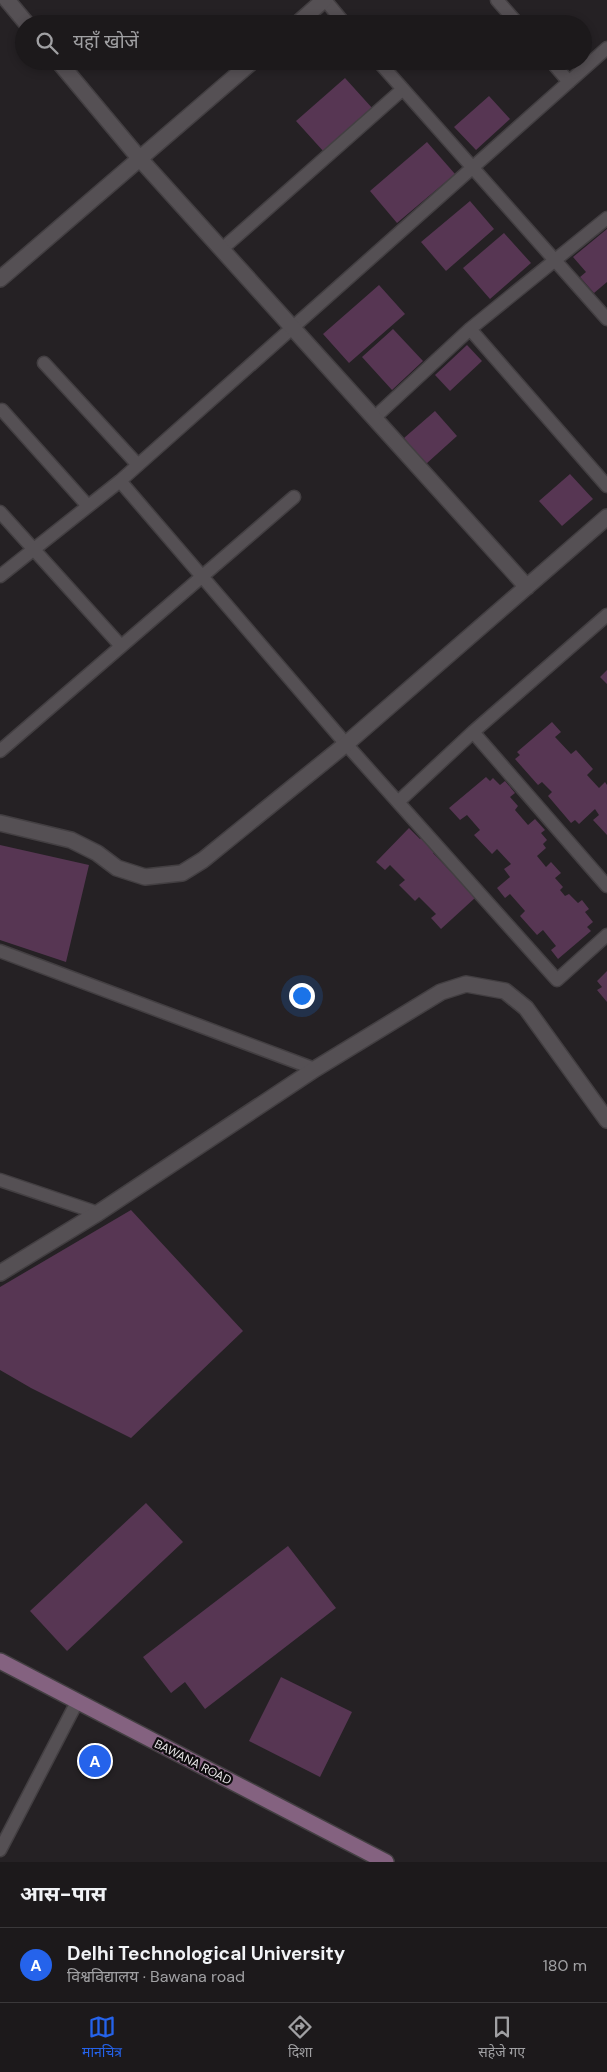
<!DOCTYPE html>
<html lang="hi">
<head>
<meta charset="utf-8">
<style>
	body { margin:0; font-family:"DM Sans","Noto Sans Devanagari",sans-serif; background:#292628; color:#f1f3f6 }
	.you { position:absolute; left:301px; top:995px; width:18px; height:18px; margin:-12px; border:4px solid #fff; border-radius:50%; background:#1a73e8; box-shadow:0 0 0 8px #1a73e833 }
	.badge { display:grid; place-items:center; width:32px; height:32px; border-radius:50%; background:#2563eb; color:#fff; font-size:16px; font-weight:700 }
	.pin { position:absolute; translate:-50% -50%; border:2px solid #fff; box-shadow:0 1px 5px #0006 }
	.list { margin:0; padding:0; list-style:none }
	h2 { display:flex; justify-content:space-between; align-items:center; height:65px; margin:0; padding:0 20px; font-size:21px }
	h2 small { font-size:16px; font-weight:400; color:#a0a0a3 }
	.list li { display:grid; grid-template-columns:32px 1fr auto; gap:15px; align-items:center; box-sizing:border-box; height:75px; padding:0 20px; border-top:1px solid #3a383a }
	.list b { display:block; font-size:19px; white-space:nowrap }
	.list p { margin:0; font-size:16px; white-space:nowrap; color:#a0a0a3 }
	.list em { font-size:16px; font-style:normal; color:#a0a0a3 }
	.icon { flex:none; width:28px; height:28px; fill:none; stroke:currentColor; stroke-width:2; stroke-linecap:round; stroke-linejoin:round }
	.map { position:relative; flex:none; width:607px; height:1862px; overflow:hidden }
	.search { position:absolute; background:#1c191b; box-shadow:0 2px 8px #0003; left:15px; right:15px; top:15px; height:55px; display:flex; align-items:center; gap:12px; box-sizing:border-box; padding:0 18px; border-radius:28px; color:#a0a0a3; font-size:19px }
	.sheet { height:140px; background:#1c191b }
	nav { display:flex; justify-content:space-around; align-items:center; box-sizing:border-box; height:70px; border-top:1px solid #3a383a; background:#1c191b; font-size:14px; color:#a0a0a3 }
	nav a { display:grid; justify-items:center; gap:2px }
	nav .on { color:#2563eb }
	.map>svg:first-child { display:block }
	.building { fill:#573653 }
	.lines { fill:none; stroke-linecap:round; stroke-linejoin:round }
	.lane-casing { stroke:#433f42; stroke-width:15 }
	.street-casing { stroke:#433f42; stroke-width:18 }
	.secondary-casing { stroke:#433f42; stroke-width:18 }
	.lane { stroke:#555054; stroke-width:12 }
	.street { stroke:#555054; stroke-width:15 }
	.secondary { stroke:#846280; stroke-width:15 }
	.labels { text-anchor:middle; dominant-baseline:central; stroke-width:4.5; stroke-linejoin:round; paint-order:stroke }
	.street-label { font-size:12px; fill:#e9e6e8; stroke:#0d0b0d }
</style>
</head>
<body>
<div class="map">
<svg width="607" height="1862" viewBox="0 0 607 1862">
	<rect width="100%" height="100%" fill="#252124"/>
	<path class="building" d="M345,78L373,109L324,152L296,121Z
		M489,96L510,119L476,150L454,127Z
		M427,142L455,174L397,223L370,191Z
		M470,201L494,229L446,271L421,242Z
		M607,229V282L594,293L580,277L586,272L573,257Z
		M504,233L531,263L490,299L463,268Z
		M379,285L405,314L349,363L323,334Z
		M393,329L423,361L392,390L362,357Z
		M467,345L482,361L450,391L435,375Z
		M435,411L457,436L426,464L404,438Z
		M570,474L593,499L562,526L539,501Z
		M607,670V684L600,677Z
		M552,722L561,732L555,737L571,754L576,750L593,769L587,775L599,788L605,782L607,785V835L593,820L599,815L595,809L579,824L575,820L571,823L548,796L552,792L542,782L538,785L515,759L520,755L517,752Z
		M486,777L490,781L493,778L500,785L505,781L515,793L510,797L518,806L515,810L528,825L535,819L545,830L541,833L547,840L543,844L546,848L537,856L546,867L551,862L561,873L555,878L563,887L560,890L565,896L569,894L578,903L582,900L589,909L585,912L593,922L587,927L591,931L558,959L551,950L556,946L543,930L537,935L520,916L525,911L510,894L505,898L497,888L510,877L504,869L511,864L497,849L492,854L474,835L480,830L467,815L460,820L449,808Z
		M409,828L420,839L423,837L436,850L433,853L452,873L455,870L476,897L441,929L431,918L436,914L419,897L415,901L399,885L405,880L390,865L385,870L376,862Z
		M0,845L89,865L66,962L0,940Z
		M607,971V1002L597,990L602,987L597,981Z
		M131,1210L243,1331L131,1438L31,1388L0,1370V1287Z
		M146,1503L183,1542L67,1651L30,1611Z
		M288,1546L336,1608L205,1709L185,1682L171,1693L143,1657Z
		M281,1677L352,1712L320,1777L249,1741Z"/>
	<g class="lines">
		<defs>
			<path id="lane" d="M325,0L345,24
				M497,0L518,24
				M378,61L607,319
				M551,61L569,82
				M222,249L403,89
				M470,329L607,486
				M44,363L138,465
				M2,410L88,506
				M374,418L470,329L607,218
				M120,481L346,744L557,980L607,935
				M0,512L121,646
				M0,576L120,481L607,48
				M473,732L607,886
				M0,751L294,497
				M398,802L473,732L607,615
				M0,951L315,1069
				M0,1180L98,1213
				M0,1850L77,1702"/>
			<path id="street" d="M7,0L27,24
				M297,24L324,0
				M58,61L140,159L527,587
				M0,279L253,61
				M0,823L71,840L97,853L117,868L145,877L182,873L203,860L346,744L607,517
				M0,1273L98,1213L315,1069L441,992L466,984L505,991L526,1008L607,1120"/>
			<path id="secondary" d="M0,1661L386,1862"/>
		</defs>
		<use href="#lane" class="lane-casing"/>
		<use href="#street" class="street-casing"/>
		<use href="#secondary" class="secondary-casing"/>
		<use href="#lane" class="lane"/>
		<use href="#street" class="street"/>
		<use href="#secondary" class="secondary"/>
	</g>
	<g class="labels">
		<g class="street-label">
			<text transform="translate(193 1762) rotate(27)">BAWANA ROAD</text>
		</g>
	</g>
</svg>
<div class="you"></div>
<div class="pin badge" style="left:95px;top:1761px">A</div>
<div class="search"><svg class="icon" aria-label="search" viewBox="0 0 24 24"><circle cx="10" cy="10" r="6"/><path d="M15 15l6 6"/></svg>यहाँ खोजें</div>
</div>
<section class="sheet">
<h2>आस-पास<small></small></h2>
<ul class="list">
<li><span class="badge">A</span><div><b>Delhi Technological University</b><p>विश्वविद्यालय · Bawana road</p></div><em>180 m</em></li>
</ul>
</section>
<nav>
<a class="on"><svg class="icon" aria-label="map" viewBox="0 0 24 24"><path d="M3 6l6-2 6 2 6-2v14l-6 2-6-2-6 2zM9 4v14M15 6v14"/></svg>मानचित्र</a>
<a><svg class="icon" aria-label="directions" viewBox="0 0 24 24"><path d="M12 3l9 9-9 9-9-9zM9 14v-3h6M13 9l2 2-2 2"/></svg>दिशा</a>
<a><svg class="icon" aria-label="saved" viewBox="0 0 24 24"><path d="M7 4h10v16l-5-4-5 4z"/></svg>सहेजे गए</a>
</nav>
</body>
</html>
